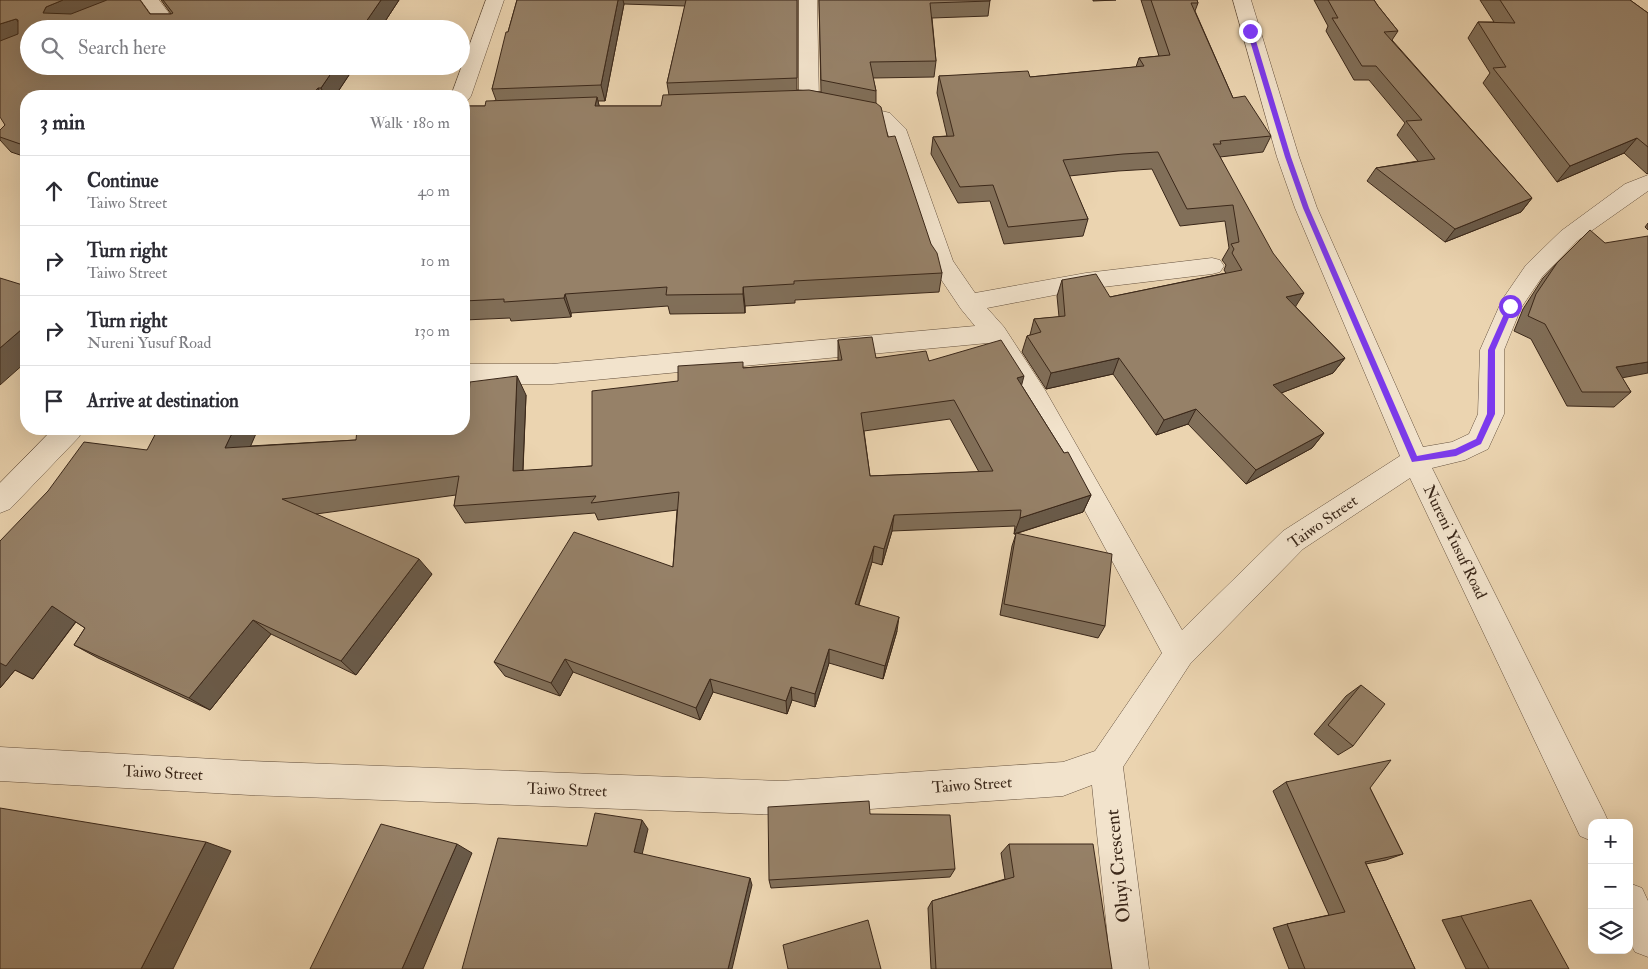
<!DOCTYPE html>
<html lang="en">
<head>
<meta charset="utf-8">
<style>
	body { margin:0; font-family:"IM FELL Double Pica",serif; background:#f2f2f3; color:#2b2b33 }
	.controls { position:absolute; right:15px; bottom:15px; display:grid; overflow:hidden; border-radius:10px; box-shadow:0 5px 20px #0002 }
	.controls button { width:45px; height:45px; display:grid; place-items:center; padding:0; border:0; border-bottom:1px solid #e1e1e2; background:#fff; color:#2b2b33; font:25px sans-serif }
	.stop { position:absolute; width:15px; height:15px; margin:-11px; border:4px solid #7c3aed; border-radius:50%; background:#fff }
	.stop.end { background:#7c3aed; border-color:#fff; box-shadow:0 1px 5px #0008 }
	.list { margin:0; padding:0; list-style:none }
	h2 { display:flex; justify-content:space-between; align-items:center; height:65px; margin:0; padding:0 20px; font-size:21px }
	h2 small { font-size:16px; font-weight:400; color:#7c7c81 }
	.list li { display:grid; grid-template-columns:32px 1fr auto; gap:15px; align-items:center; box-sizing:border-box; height:70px; padding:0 20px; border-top:1px solid #e1e1e2 }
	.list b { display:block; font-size:19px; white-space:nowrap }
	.list p { margin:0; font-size:16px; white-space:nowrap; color:#7c7c81 }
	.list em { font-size:16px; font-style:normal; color:#7c7c81 }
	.icon { flex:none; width:28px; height:28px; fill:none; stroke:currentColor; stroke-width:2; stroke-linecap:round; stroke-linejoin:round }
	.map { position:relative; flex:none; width:1648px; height:969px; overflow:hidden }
	.search { position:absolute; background:#fff; box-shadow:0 5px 20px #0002; left:20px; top:20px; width:450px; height:55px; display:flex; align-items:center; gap:12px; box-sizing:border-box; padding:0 18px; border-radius:28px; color:#7c7c81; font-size:19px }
	.panel { position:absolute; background:#fff; box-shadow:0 5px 20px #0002; left:20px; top:90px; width:450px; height:345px; border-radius:20px }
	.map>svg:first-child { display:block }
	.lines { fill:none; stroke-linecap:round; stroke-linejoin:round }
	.minor-casing { stroke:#66523f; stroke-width:1 }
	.minor { fill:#f2e3cc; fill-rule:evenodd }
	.wall { fill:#816f59; stroke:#3a2719; fill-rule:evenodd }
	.shaded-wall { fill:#695a49; stroke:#3a2719 }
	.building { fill:#968168; stroke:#3a2719; fill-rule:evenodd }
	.route { fill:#7c3aed }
	.labels { text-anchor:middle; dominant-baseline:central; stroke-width:4; stroke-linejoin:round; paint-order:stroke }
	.street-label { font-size:16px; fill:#3a2719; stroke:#f2e3cc }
	.near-street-label { font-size:19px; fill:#3a2719; stroke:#f2e3cc }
</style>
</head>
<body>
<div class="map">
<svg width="1648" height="969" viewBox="0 0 1648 969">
	<rect width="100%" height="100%" fill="#ebd4b0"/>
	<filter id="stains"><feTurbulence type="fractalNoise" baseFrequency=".004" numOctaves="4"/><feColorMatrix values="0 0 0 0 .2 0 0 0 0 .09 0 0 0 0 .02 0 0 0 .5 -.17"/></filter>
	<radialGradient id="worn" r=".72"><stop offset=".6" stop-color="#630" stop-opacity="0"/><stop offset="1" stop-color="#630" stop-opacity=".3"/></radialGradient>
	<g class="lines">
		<defs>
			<path id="minor" d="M141,0H159L181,29H162Z
				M486,0H504L471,96L468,100L464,101V96H451Z
				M799,0H817L819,102L816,106L809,108L802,106L799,102Z
				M1233,0H1251L1299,157L1317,208L1423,447L1452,442L1469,434L1478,414L1480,350L1502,300L1526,265L1561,231L1625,184L1648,175V191L1577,241L1542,277L1521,308L1504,350V414L1488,449L1465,460L1432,468L1604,812L1609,823H1592V841L1580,836L1410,478L1303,549L1190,664L1123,767L1149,969H1111L1092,785L1063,796L781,815L250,795L0,781V747L250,761L781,781L1063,762L1095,751L1162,653L1027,404L988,343L552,384H464V364H552L975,326L961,309L930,263L887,131L876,122L841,113L838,109L841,105L848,103L890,113L906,129L953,261L975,293L1086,273L1212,258L1220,260L1224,266L1220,272L1212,274L1086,289L987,308L1004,327L1045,390L1182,630L1283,531L1400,456L1295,208L1277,157Z
				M53,429H83L79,437L10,509L0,513V483Z
				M1629,883L1642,888L1648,901V957L1635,952L1629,940Z"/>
		</defs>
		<use href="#minor" class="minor-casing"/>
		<use href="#minor" class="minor"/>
	</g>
	<path class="wall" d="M0,0L150,14H171L161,0H399L380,29H29L355,66L335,96H26V157L11,152L0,140V130L5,125Z
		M517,0H797V90L821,92L819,0H990L988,16L932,18L936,61L934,77L873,78L876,91V103L888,137L942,273L939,292L795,300V303L745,306V313L670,314L668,306L571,313V317L511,321L510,318L464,320V106H485L496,100L492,89ZM624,4L685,6L667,83L669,95L661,106H599L598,101H605Z
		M1093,0H1116L1093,1Z
		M1141,0H1197L1198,3L1195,11L1233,98L1271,136L1263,152L1220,157L1296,307L1345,358L1333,373L1281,393L1324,433L1312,448L1246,484L1188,424L1156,435L1113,374L1046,389L1022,352L1027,336L1030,335L1034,319L1059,317L1057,296L1062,280L1110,297L1226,273L1224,270L1226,265L1222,260L1229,248L1225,221L1180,226L1152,169L1118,171L1069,176L1088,219L1083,236L1004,244L990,201L958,203L931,154L933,137L947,136L937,93L939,76L1030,77L1136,67L1139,58L1159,56Z
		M1314,0H1374L1378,6L1398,31L1392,40L1532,198L1521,212L1445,242L1367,181L1376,168L1418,161L1397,135L1405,123L1369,80H1354L1326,31L1328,26Z
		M1480,0H1630L1648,13V173L1647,174L1624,153L1557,182L1483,83L1490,73L1468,38L1478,22H1494Z
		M1648,223V230L1645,227Z
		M1605,243L1622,378L1631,392L1614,407L1567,406L1531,339L1514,331L1523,309L1543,278L1557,263Z
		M838,340L876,358L929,361L1022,386L1064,453L1091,495L1083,512L1018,533L1105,626L1098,638L1000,615L1012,546L1016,534H1014L1015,526L892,531L882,565L872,562L859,605L897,631L883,679L829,663L815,707L792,700L787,714L713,692L700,720L573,672L560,696L505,676L494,662L673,567L677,510L598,520L595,513L465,523L454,506L456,495L316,514L432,574L356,675L271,634L210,710L98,658L74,645L85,628L76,622L33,679L15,670L0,688V541L147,450L250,446L356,440L464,429L526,395L523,471L592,466L678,381L743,368L838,361ZM950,419L979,472L870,476L864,431Z
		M1361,685L1353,746L1338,755L1314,734L1346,696Z
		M1286,782L1370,788L1403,854L1386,860L1366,864L1415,969H1289L1273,928L1287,924L1329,915L1273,791Z
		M870,814L955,869L950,877L771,888L769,880Z
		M1009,844L1112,969H931L928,908L932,901L1005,879L1001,853Z
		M1461,916L1569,969H1466L1442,920Z"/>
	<path class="shaded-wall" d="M63,0H116L58,23L43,13L46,7Z
		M381,0H399L380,29H361Z
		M618,0H623L624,4L605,101L601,85Z
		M16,19L28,35L0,45V24Z
		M336,66H355L335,96H325L321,88Z
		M318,88L322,96H311Z
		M597,97L602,117L595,106Z
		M1637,138L1624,153L1557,182L1570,166Z
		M1532,198L1521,212L1445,242L1455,229Z
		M743,287L745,306V313L743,294Z
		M1304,293L1294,309L1286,297Z
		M565,294L571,313V317L564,298Z
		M22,329L26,333V362L0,385V348Z
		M1119,358L1113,374L1046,389L1051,373Z
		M1345,358L1333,373L1263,400L1273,385Z
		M1648,362V373L1600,382L1616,367Z
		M517,376L526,395L522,489L513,471Z
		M1024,376L1019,395L1017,378Z
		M1196,409L1188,424L1156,435L1164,420Z
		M234,429H258L242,466L225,448Z
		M1324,433L1312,448L1246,484L1256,470Z
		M1091,495L1083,512L1014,534L1020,518Z
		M894,515L892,531L882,565L884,549Z
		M874,546L872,562L854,619L855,604Z
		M419,559L432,574L356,675L341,661Z
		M52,606L77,620L33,679L15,670L0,688V663Z
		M899,617L897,631L883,679L885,666Z
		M253,620L271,634L210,710L189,698Z
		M829,649V663L815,707V694Z
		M565,659L573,672L560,696L551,683Z
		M710,679L713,692L700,720L696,708Z
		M791,687L792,700L787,714L786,701Z
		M642,820L648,829L641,859L634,852Z
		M206,842L231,851L173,969H141Z
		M457,844L472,853L423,969H402Z
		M750,878L752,885L732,969H728Z"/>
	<path class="building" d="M0,0H63L46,7L43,13L71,14L107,0H140L150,14H171L173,13L163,0H381L361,29H29V66H336L321,88H318L311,96H26V146L0,137V130L5,125L0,117V41L18,34V20L16,19L0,24Z
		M517,0H618L601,85L492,89L506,32H508Z
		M686,0H797V78L667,83Z
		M819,0H990V1L930,3L936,61L870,62L876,91L821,80Z
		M1151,0H1197L1198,3H1191L1233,98L1245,96L1271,136L1220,141L1221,144H1213L1273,253L1304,293L1286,297L1345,358L1273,385L1324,433L1256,470L1196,409L1164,420L1119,358L1051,373L1027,336L1041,332L1034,319L1065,316L1062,280L1096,274L1110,297L1242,270L1232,253L1234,249L1231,244L1239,242L1233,205L1187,209L1158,152L1123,154L1063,160L1088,219L1008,227L993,185L960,187L933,137L954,136L939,76L1028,71L1030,77L1144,66L1139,58L1170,55Z
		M1328,0H1374L1378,6L1398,31L1384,32L1532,198L1455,229L1376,168L1435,159L1406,121L1422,120L1376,66H1362L1332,18H1338Z
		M1500,0H1630L1648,13V147L1637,138L1570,166L1493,68L1506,67L1478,22L1515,23Z
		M809,90L876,103L881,107L888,137L895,136L931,244L937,253L942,273L794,281V284L743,287V294L666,295L667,287L565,294L564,298L504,302V299L464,301V106H485L486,101L597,97L595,106H661L663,95Z
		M1590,230L1605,243L1648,236V362L1616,367L1631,392H1582L1545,324L1528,316L1536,294L1557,263Z
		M0,278L26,286V331L22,329L0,348Z
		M872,337L876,358L926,351L929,361L1001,340L1024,376L1017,378L1064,453L1068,452L1091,495L1020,518L1021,510L894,515L884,549L874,546L855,604L899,617L885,666L829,649L815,694L791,687L786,701L710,679L696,708L565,659L551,683L494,662L574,532L673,567L679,492L591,503L596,496L454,506L459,476L282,499L419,559L341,661L253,620L189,698L74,645L85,628L52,606L6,666L0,663V541L48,491L84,442L147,450L158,429H234L225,448L356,440L357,429H464V407H468L470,382L517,376L513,471L592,466V391L678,381V366L743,362V368L842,360L838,340ZM954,400L993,471L870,476L861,413Z
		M1016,533L1112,554L1105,626L1004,604Z
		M1361,685L1385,704L1353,746L1328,725Z
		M1391,760L1370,788L1403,854L1365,862L1415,969H1305L1287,924L1345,912L1286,782Z
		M869,801L870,814L950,815L955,869L769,880L768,807Z
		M0,808L206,842L141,969H0Z
		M595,813L642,820L634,852L750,878L728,969H462L498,838L587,846Z
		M381,824L457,844L402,969H310Z
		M1009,844H1093L1112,969H936L932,901L1014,877Z
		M1531,900L1569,969H1489L1461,916Z
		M868,920L881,969H788L783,945Z"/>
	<path class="route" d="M1250,29L1253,31L1291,157L1309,208L1417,456L1455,449L1476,439L1487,414L1488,350L1508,305L1514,306L1495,350V414L1481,444L1456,456L1412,462L1303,208L1285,157L1247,31Z"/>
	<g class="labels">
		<g class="street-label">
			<text transform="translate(1323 522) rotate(-35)">Taiwo Street</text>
			<text transform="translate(1455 542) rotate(64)">Nureni Yusuf Road</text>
			<text transform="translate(163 773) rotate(3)">Taiwo Street</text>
			<text transform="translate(972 785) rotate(-4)">Taiwo Street</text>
			<text transform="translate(567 790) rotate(2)">Taiwo Street</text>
		</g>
		<g class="near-street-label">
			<text transform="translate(1118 866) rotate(-96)">Oluyi Crescent</text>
		</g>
	</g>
	<rect width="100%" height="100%" filter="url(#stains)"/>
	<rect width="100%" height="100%" fill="url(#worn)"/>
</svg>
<div class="controls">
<button>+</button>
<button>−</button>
<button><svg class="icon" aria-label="layers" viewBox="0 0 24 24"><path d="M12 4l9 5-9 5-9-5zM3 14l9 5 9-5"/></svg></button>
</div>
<div class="stop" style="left:1510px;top:306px"></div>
<div class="stop end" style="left:1250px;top:31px"></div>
<div class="search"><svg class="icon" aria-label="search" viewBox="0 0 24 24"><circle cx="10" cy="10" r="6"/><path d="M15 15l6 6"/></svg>Search here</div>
<section class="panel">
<h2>3 min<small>Walk · 180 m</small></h2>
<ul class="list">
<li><svg class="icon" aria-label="ahead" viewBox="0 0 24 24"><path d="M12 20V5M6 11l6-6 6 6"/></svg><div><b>Continue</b><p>Taiwo Street</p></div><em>40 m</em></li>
<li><svg class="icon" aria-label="right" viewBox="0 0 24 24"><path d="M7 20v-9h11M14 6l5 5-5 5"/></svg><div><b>Turn right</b><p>Taiwo Street</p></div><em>10 m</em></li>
<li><svg class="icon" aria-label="right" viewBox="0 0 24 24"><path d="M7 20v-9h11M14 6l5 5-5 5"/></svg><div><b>Turn right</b><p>Nureni Yusuf Road</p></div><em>130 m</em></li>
<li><svg class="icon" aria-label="arrive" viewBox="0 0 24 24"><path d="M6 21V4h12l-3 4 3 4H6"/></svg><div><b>Arrive at destination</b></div></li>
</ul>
</section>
</div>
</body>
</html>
